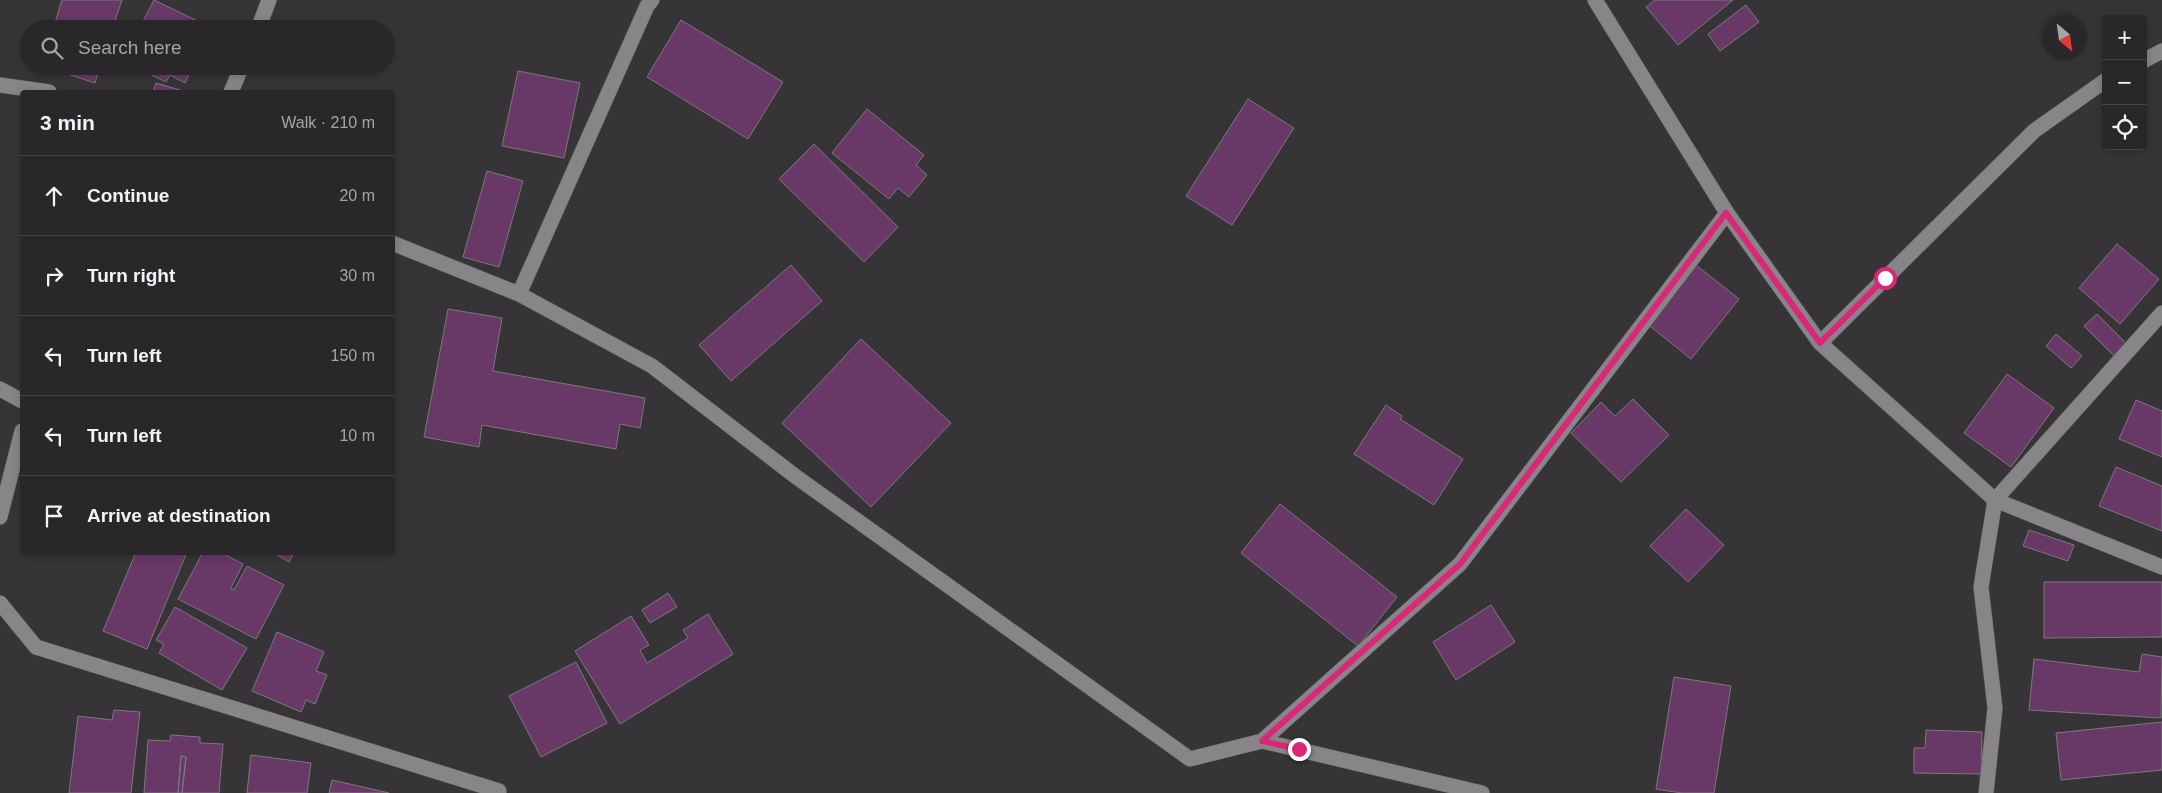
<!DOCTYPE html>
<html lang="en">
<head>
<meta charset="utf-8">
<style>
	body { margin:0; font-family:Arial,sans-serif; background:#353335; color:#f1f3f6 }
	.controls { position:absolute; right:15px; top:15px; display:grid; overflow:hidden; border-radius:5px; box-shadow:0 2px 8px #0003 }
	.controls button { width:45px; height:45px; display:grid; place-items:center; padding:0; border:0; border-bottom:1px solid #454446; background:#292729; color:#f1f3f6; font:25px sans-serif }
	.compass { position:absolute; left:2042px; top:15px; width:45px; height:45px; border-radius:50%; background:#292729; box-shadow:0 2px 8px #0003; rotate:151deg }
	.stop { position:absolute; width:15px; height:15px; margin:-11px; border:4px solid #db2777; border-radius:50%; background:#fff }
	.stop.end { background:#db2777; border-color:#fff; box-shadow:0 1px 5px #0008 }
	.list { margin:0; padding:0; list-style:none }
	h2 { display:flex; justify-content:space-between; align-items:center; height:65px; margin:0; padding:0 20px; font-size:21px }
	h2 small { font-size:16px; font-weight:400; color:#a5a5a8 }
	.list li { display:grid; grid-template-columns:32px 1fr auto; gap:15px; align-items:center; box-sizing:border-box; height:80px; padding:0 20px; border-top:1px solid #454446 }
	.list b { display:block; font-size:19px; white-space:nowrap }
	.list em { font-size:16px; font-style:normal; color:#a5a5a8 }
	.icon { flex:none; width:28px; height:28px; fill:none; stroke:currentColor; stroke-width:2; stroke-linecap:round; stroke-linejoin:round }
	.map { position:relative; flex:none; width:2162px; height:793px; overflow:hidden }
	.search { position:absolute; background:#292729; box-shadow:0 2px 8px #0003; left:20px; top:20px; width:375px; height:55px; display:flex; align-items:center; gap:12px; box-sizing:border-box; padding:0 18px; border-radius:28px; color:#a5a5a8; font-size:19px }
	.panel { position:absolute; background:#292729; box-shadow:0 2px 8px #0003; left:20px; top:90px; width:375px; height:465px; border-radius:5px }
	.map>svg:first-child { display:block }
	.building { fill:#683966; stroke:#7c797c }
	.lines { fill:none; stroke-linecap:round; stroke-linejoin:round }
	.street-casing { stroke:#535153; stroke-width:16 }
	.street { stroke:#888588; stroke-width:15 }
	.route { stroke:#db2777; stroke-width:6 }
</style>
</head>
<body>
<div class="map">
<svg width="2162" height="793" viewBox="0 0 2162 793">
	<rect width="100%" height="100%" fill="#373437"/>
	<path class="building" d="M62,0H122L112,29H53Z
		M154,0L212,28L139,29Z
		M1655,0H1733L1678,45L1646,7Z
		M1746,5L1759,22L1720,51L1708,34Z
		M681,20L783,82L748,139L647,77Z
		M43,66H100L95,83Z
		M141,66H193L185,83L170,75L166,82L139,69Z
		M518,71L580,83L564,158L502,146Z
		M156,83L180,90L179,92H153Z
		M1248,99L1294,128L1232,225L1186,196Z
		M867,109L924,155L916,165L927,175L909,197L898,188L889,199L832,153Z
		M814,144L898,227L864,262L779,179Z
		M487,171L523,181L499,267L463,257Z
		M2117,244L2159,279L2120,324L2079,288Z
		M1692,262L1739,299L1691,359L1645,322Z
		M791,265L822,301L731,381L699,345Z
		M448,309L502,318L493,371L645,398L640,428L620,424L616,449L482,425L479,447L424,437Z
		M2097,314L2130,347L2118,360L2084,326Z
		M2056,334L2082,356L2071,368L2046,346Z
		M861,339L951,423L871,507L782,423Z
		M2007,374L2054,408L2011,467L1964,433Z
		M1633,399L1669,435L1621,482L1571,433L1601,402L1615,416Z
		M2136,400L2162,411V457L2119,439Z
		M1386,405L1402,416L1400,419L1463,459L1434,505L1354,454Z
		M2116,467L2162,486V531L2099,506Z
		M1280,504L1397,597L1358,646L1241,553Z
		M1686,509L1724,545L1688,582L1650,546Z
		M2029,530L2074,545L2068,561L2023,546Z
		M136,552H187L147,649L103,631Z
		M203,552H220L243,564L231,588L234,590L247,566L284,585L256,639L178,599Z
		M273,552H294L289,562Z
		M2044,582H2162V637L2044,638Z
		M668,593L677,607L650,623L642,610Z
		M1491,605L1515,642L1456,680L1433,642Z
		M175,607L247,648L222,690L159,653L164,644L156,640Z
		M708,614L733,654L620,724L575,651L631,616L649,645L640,650L647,663L688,638L683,630Z
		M277,632L324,652L316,671L327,675L315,704L306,700L301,712L252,691Z
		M2142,654L2162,657L2161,718L2029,710L2034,659L2139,672Z
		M576,662L607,723L541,757L509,696Z
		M1674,677L1731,686L1714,793H1682L1656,789Z
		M114,710L140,712L131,793H69L78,716L112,720Z
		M2162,722V770L2061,780L2056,733Z
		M1926,730L1982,732L1981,774L1914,773V748H1925Z
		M171,735L200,737V743L223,744L219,793H182L186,757L181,756L178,793H144L148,740L170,741Z
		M251,755L311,763L307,793H247Z
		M181,756L186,757L182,793H178Z
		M332,780L389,793H329Z"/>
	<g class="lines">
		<defs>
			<path id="street" d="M1595,0L1727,213L1820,343L1995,500L2162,567
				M258,29L269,0
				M2143,61L2162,51
				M0,85L49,92
				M231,92L242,66
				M392,243L519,294L652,366L795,476L1190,759L1262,741L1460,564L1727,213
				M519,294L647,6L652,0
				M1820,343L2034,131L2106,80
				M0,389L22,401
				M0,517L22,431
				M0,603L36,647L499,791
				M1262,741L1482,793
				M1986,793L1995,708L1981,587L1995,500L2162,313"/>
		</defs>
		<use href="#street" class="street-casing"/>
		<use href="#street" class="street"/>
	</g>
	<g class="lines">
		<path class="route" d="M1299,749L1262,741L1460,564L1726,213L1820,343L1885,278"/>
	</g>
</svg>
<div class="controls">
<button>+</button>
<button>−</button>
<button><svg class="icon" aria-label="locate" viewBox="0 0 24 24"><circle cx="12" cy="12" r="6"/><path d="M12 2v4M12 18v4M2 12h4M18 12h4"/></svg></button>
</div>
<svg class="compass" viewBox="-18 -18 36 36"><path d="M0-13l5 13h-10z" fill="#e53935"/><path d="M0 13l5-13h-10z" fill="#a5a5a8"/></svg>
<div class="stop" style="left:1885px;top:278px"></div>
<div class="stop end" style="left:1299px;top:749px"></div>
<div class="search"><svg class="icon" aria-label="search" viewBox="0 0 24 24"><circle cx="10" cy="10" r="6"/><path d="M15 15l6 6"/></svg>Search here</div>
<section class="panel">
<h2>3 min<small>Walk · 210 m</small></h2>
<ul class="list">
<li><svg class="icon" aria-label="ahead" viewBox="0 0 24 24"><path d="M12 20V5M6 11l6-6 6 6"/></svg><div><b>Continue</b></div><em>20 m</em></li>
<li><svg class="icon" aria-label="right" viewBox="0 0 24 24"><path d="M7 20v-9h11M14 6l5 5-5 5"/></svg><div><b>Turn right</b></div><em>30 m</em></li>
<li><svg class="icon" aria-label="left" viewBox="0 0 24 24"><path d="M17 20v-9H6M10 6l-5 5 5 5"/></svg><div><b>Turn left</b></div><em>150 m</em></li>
<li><svg class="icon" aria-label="left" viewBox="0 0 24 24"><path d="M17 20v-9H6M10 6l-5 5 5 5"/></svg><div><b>Turn left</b></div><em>10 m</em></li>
<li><svg class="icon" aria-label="arrive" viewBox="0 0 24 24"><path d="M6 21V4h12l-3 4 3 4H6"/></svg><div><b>Arrive at destination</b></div></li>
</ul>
</section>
</div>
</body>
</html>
